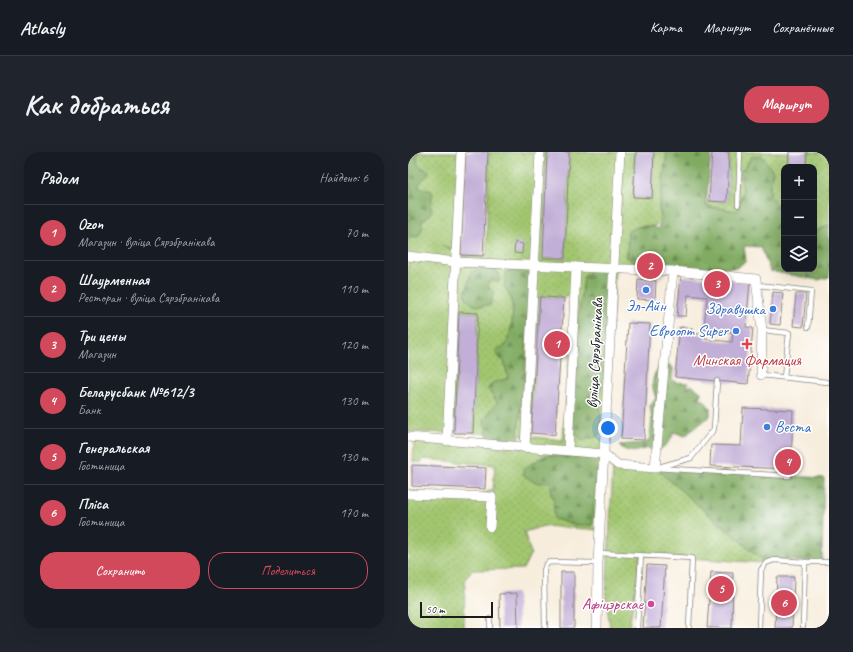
<!DOCTYPE html>
<html lang="ru">
<head>
<meta charset="utf-8">
<style>
	body { margin:0; font-family:Caveat,sans-serif; background:#20242c; color:#f1f3f6 }
	.controls { position:absolute; right:12px; top:12px; display:grid; overflow:hidden; border-radius:8px; box-shadow:0 4px 16px #0002 }
	.controls button { width:36px; height:36px; display:grid; place-items:center; padding:0; border:0; border-bottom:1px solid #363941; background:#171b24; color:#f1f3f6; font:20px sans-serif }
	.scale { position:absolute; left:12px; bottom:10px; width:73px; box-sizing:border-box; padding-left:4px; border:2px solid #1c1c1c; border-top:0; font-size:11px; line-height:14px; white-space:nowrap; color:#1c1c1c; -webkit-text-stroke:3px #fff; paint-order:stroke }
	.you { position:absolute; left:200px; top:276px; width:14px; height:14px; margin:-10px; border:3px solid #fff; border-radius:50%; background:#1a73e8; box-shadow:0 0 0 6px #1a73e833 }
	.badge { display:grid; place-items:center; width:26px; height:26px; border-radius:50%; background:#d1495b; color:#fff; font-size:13px; font-weight:700 }
	.pin { position:absolute; translate:-50% -50%; border:2px solid #fff; box-shadow:0 1px 4px #0006 }
	.list { margin:0; padding:0; list-style:none }
	h2 { display:flex; justify-content:space-between; align-items:center; height:52px; margin:0; padding:0 16px; font-size:17px }
	h2 small { font-size:13px; font-weight:400; color:#9ea1a6 }
	.list li { display:grid; grid-template-columns:26px 1fr auto; gap:12px; align-items:center; box-sizing:border-box; height:56px; padding:0 16px; border-top:1px solid #363941 }
	.list b { display:block; font-size:15px; white-space:nowrap }
	.list p { margin:0; font-size:13px; white-space:nowrap; color:#9ea1a6 }
	.list em { font-size:13px; font-style:normal; color:#9ea1a6 }
	.actions { display:flex; gap:8px; padding:12px 16px }
	.actions a { flex:1; padding:9px 0; border:1px solid #d1495b; border-radius:16px; text-align:center; font-size:14px; color:#d1495b }
	.actions .main { background:#d1495b; color:#fff }
	.icon { flex:none; width:22px; height:22px; fill:none; stroke:currentColor; stroke-width:2; stroke-linecap:round; stroke-linejoin:round }
	.map { position:relative; flex:none; width:421px; height:476px; overflow:hidden; border-radius:16px }
	header { display:flex; align-items:center; gap:24px; box-sizing:border-box; height:56px; padding:0 20px; background:#171b24; border-bottom:1px solid #363941 }
	header strong { font-size:19px }
	nav { display:flex; gap:22px; margin-inline-start:auto; font-size:14px }
	.intro { display:flex; align-items:center; justify-content:space-between; box-sizing:border-box; height:96px; padding:0 24px }
	h1 { margin:0; font-size:28px }
	.button { padding:10px 18px; border-radius:16px; background:#d1495b; color:#fff; font-size:14px; font-weight:700 }
	main { display:flex; gap:24px; padding:0 24px }
	aside { flex:1; background:#171b24; border-radius:16px; box-shadow:0 4px 16px #0002 }
	.map>svg:first-child { display:block }
	.grass { fill:url(#grass-dots); stroke:#5f7146; fill-rule:evenodd }
	.forest { fill:url(#forest-firs); stroke:#4e643f }
	.building { fill:#c2afd7 }
	.lines { fill:none; stroke-linecap:round; stroke-linejoin:round }
	.lane-casing { stroke:#8a847c; stroke-width:6 }
	.street-casing { stroke:#8a847c; stroke-width:10 }
	.lane { stroke:#fff; stroke-width:4.5 }
	.street { stroke:#fff; stroke-width:9 }
	.shop-dot { fill:#3f7fe0; stroke:#fff; stroke-width:1.5 }
	.health-dot { fill:#e0444e; stroke:#fff; stroke-width:1.5 }
	.hotel-dot { fill:#d1479c; stroke:#fff; stroke-width:1.5 }
	.labels { text-anchor:middle; dominant-baseline:central; stroke-width:3; stroke-linejoin:round; paint-order:stroke }
	.shop-label { font-size:16px; fill:#366cbe; stroke:#fff; text-anchor:end }
	.street-label { font-size:16px; fill:#1c1c1c; stroke:#fff }
	.health-label { font-size:16px; fill:#be3a42; stroke:#fff }
	.hotel-label { font-size:16px; fill:#b23c85; stroke:#fff; text-anchor:end }
</style>
</head>
<body>
<header>
<strong>Atlasly</strong>
<nav><a>Карта</a><a>Маршрут</a><a>Сохранённые</a></nav>
</header>
<div class="intro"><h1>Как добраться</h1><a class="button">Маршрут</a></div>
<main>
<aside>
<h2>Рядом<small>Найдено: 6</small></h2>
<ul class="list">
<li><span class="badge">1</span><div><b>Ozon</b><p>Магазин · вуліца Сярэбранікава</p></div><em>70 m</em></li>
<li><span class="badge">2</span><div><b>Шаурменная</b><p>Ресторан · вуліца Сярэбранікава</p></div><em>110 m</em></li>
<li><span class="badge">3</span><div><b>Три цены</b><p>Магазин</p></div><em>120 m</em></li>
<li><span class="badge">4</span><div><b>Беларусбанк №612/3</b><p>Банк</p></div><em>130 m</em></li>
<li><span class="badge">5</span><div><b>Генеральская</b><p>Гостиница</p></div><em>130 m</em></li>
<li><span class="badge">6</span><div><b>Пліса</b><p>Гостиница</p></div><em>170 m</em></li>
</ul>
<div class="actions"><a class="main">Сохранить</a><a>Поделиться</a></div>
</aside>
<div class="map">
<svg width="421" height="476" viewBox="0 0 421 476">
	<defs>
		<pattern id="grass-dots" width="8" height="8" patternUnits="userSpaceOnUse"><rect width="8" height="8" fill="#a2c670"/><path d="M2 2h.1M6 6h.1" fill="none" stroke="#8baa60" stroke-width="1.8" stroke-linecap="round"/></pattern>
		<pattern id="forest-firs" width="22" height="20" patternUnits="userSpaceOnUse"><rect width="22" height="20" fill="#81ab62"/><path d="M5 1l3.5 6h-7zM16 11l3.5 6h-7z" fill="#698a50"/></pattern>
	</defs>
	<rect width="100%" height="100%" fill="#fff"/>
	<filter id="ink" filterUnits="userSpaceOnUse"><feTurbulence type="fractalNoise" baseFrequency=".025" numOctaves="2"/><feDisplacementMap in="SourceGraphic" scale="8" xChannelSelector="R" yChannelSelector="G"/><feConvolveMatrix kernelMatrix="1 2 1 2 8 2 1 2 1" color-interpolation-filters="sRGB"/></filter>
	<filter id="wash" filterUnits="userSpaceOnUse"><feTurbulence type="fractalNoise" baseFrequency=".012" numOctaves="4" result="noise"/><feDisplacementMap in="SourceGraphic" scale="16" xChannelSelector="R" yChannelSelector="G"/><feGaussianBlur stdDeviation="0.9" result="paint"/><feColorMatrix in="noise" values="0 0 0 0 0 0 0 0 0 0 0 0 0 0 0 0 0 1.4 0 .05"/><feComposite in="paint" operator="in"/></filter>
	<g filter="url(#wash)">
		<rect width="100%" height="100%" fill="#f7eddc"/>
		<path class="grass" d="M0,0H53L48,99L34,93L53,103L78,104L81,0H139L136,106H157L161,0H228L225,45L244,46L246,0H259L251,55L253,66L247,74H232L220,79L219,105L225,110L211,118L207,117L192,378L136,374L116,380L123,401L115,417L64,418L57,427L56,476H0V342L69,345L85,337L87,313L15,307L14,310H5L6,286L116,296L117,284L65,281L70,161L51,160L46,281L0,280ZM166,139L155,288L118,284L123,281L132,145L156,146Z
			M321,0H381L380,15H376V60L362,45V30L365,19L343,5L339,13L331,21L335,38L329,59L298,54L301,49L319,50Z
			M399,0H421V73L406,80V15H398Z
			M205,313L247,316L358,411L233,403L221,476H202L198,447Z"/>
		<path class="forest" d="M3,0H10L9,11L12,15L20,18L21,22L13,29L10,35L24,39C25,47 22,53 24,61L13,70L15,74L10,85H4L0,88V67L3,58L0,55V46L4,42L0,28L2,22L0,7Z
			M259,0H303L298,54L329,59L335,38L331,21L339,13L343,5L354,4L365,19L362,30V45L376,60V117H406V80L421,73V125L410,128L362,119L353,95L336,94L338,109L328,116H281L225,110L219,105L220,79C229,75 241,71 250,77L253,66L251,55Z
			M71,115L88,117L92,125L91,130L82,128L80,134L86,140L82,153C70,155 65,155 57,144L63,120Z
			M108,116L119,118L122,127L116,237L110,279L111,290L105,292L80,287L76,268L89,250L80,237L84,231L100,226L96,209L90,205L88,198L98,193C104,175 110,150 96,135L98,120Z
			M185,116L200,121L205,135L204,170L193,189L201,209L196,223L191,247L193,269L190,284L174,289L166,279L161,262L170,216V166L174,140L176,124Z
			M253,213H262L265,216L264,227L267,230L280,231V236L283,233L293,240L292,247L296,248L302,256V264L277,284L266,280C263,290 254,298 244,301L242,296C228,298 225,304 211,294C221,290 231,294 241,289L244,269L242,254L248,246C243,233 243,223 253,213Z
			M138,303L183,306L189,311L184,373H168L146,367C147,360 144,355 146,348L143,342V329C132,333 126,331 116,323L115,317Z
			M247,316L416,326L414,410L366,408L358,411Z"/>
		<g id="blocks">
			<path class="building" d="M58,0H80L75,104L53,103Z
				M139,0H161L157,106H135Z
				M228,0H246L244,46L225,45Z
				M304,0H321L319,50L301,49Z
				M381,0H399L398,15H380Z
				M107,90L115,92L114,102L106,101Z
				M376,117H405V121L376,119Z
				M273,124L342,130L338,175L345,176L340,232L267,225L272,175L284,176L283,181L298,183L297,187L324,190L325,180L296,177L299,145L280,143L278,164H269Z
				M230,127L248,129L247,148L229,147Z
				M365,140L375,141L372,173L362,172Z
				M388,142H398L395,175L385,174Z
				M132,145L156,146L147,283L123,281Z
				M51,160L70,161L65,281H46Z
				M220,171L242,172L236,288L213,287Z
				M335,256L385,258L383,317L302,314L303,293L333,294Z
				M4,313L78,316L77,337L4,334Z
				M239,413L257,414L253,476H235Z
				M153,420H166V476H153Z
				M303,420L325,421L324,476H299Z
				M369,425H386L384,476H367Z
				M109,441L110,476H92L91,442Z"/>
		</g>
	</g>
	<g filter="url(#ink)">
		<use href="#blocks" fill-opacity="0" stroke="#8a847c" stroke-width="1"/>
		<g class="lines">
			<defs>
				<path id="lane" d="M330,53L332,0
					M350,133L403,139L400,175
					M354,178L381,181L376,225
					M353,223L419,230
					M251,315L283,306L306,277L309,229
					M247,316L381,324
					M191,401L284,406L281,476
					M82,467V476
					M395,474L397,410H421
					M137,476L136,418L138,413L141,410L190,411
					M229,476L233,403
					M351,476L353,418L358,411L366,408L397,410"/>
				<path id="street" d="M0,104L47,110L265,119L348,127L354,178L353,223
					M0,285L196,302L210,313L247,316L265,119
					M39,289L53,0
					M117,296L132,0
					M160,299L168,115
					M0,342L84,345L82,375
					M189,476L190,411L212,0"/>
			</defs>
			<use href="#lane" class="lane-casing"/>
			<use href="#street" class="street-casing"/>
			<use href="#lane" class="lane"/>
			<use href="#street" class="street"/>
		</g>
	</g>
	<g class="shop-dot">
		<circle cx="238" cy="138" r="4"/>
		<circle cx="365" cy="157" r="4"/>
		<circle cx="328" cy="179" r="4"/>
		<circle cx="359" cy="275" r="4"/>
	</g>
	<path class="health-dot" d="M337 186h4v4h4v4h-4v4h-4v-4h-4v-4h4z"/>
	<circle class="hotel-dot" cx="243" cy="452" r="4"/>
	<g class="labels">
		<g class="shop-label">
			<text x="238" y="154" text-anchor="middle">Эл-Айн</text>
			<text x="357" y="157">Здравушка</text>
			<text x="320" y="179">Евроопт Super</text>
			<text x="367" y="275" text-anchor="start">Веста</text>
		</g>
		<g class="street-label">
			<text transform="translate(187 201) rotate(-87)">вуліца Сярэбранікава</text>
		</g>
		<g class="health-label">
			<text x="339" y="208">Минская Фармация</text>
		</g>
		<g class="hotel-label">
			<text x="235" y="452">Афіцэрскае</text>
		</g>
	</g>
</svg>
<div class="controls">
<button>+</button>
<button>−</button>
<button><svg class="icon" aria-label="layers" viewBox="0 0 24 24"><path d="M12 4l9 5-9 5-9-5zM3 14l9 5 9-5"/></svg></button>
</div>
<div class="scale">50 m</div>
<div class="you"></div>
<div class="pin badge" style="left:149px;top:192px">1</div>
<div class="pin badge" style="left:242px;top:114px">2</div>
<div class="pin badge" style="left:309px;top:132px">3</div>
<div class="pin badge" style="left:380px;top:310px">4</div>
<div class="pin badge" style="left:313px;top:437px">5</div>
<div class="pin badge" style="left:376px;top:451px">6</div>
</div>
</main>
</body>
</html>
